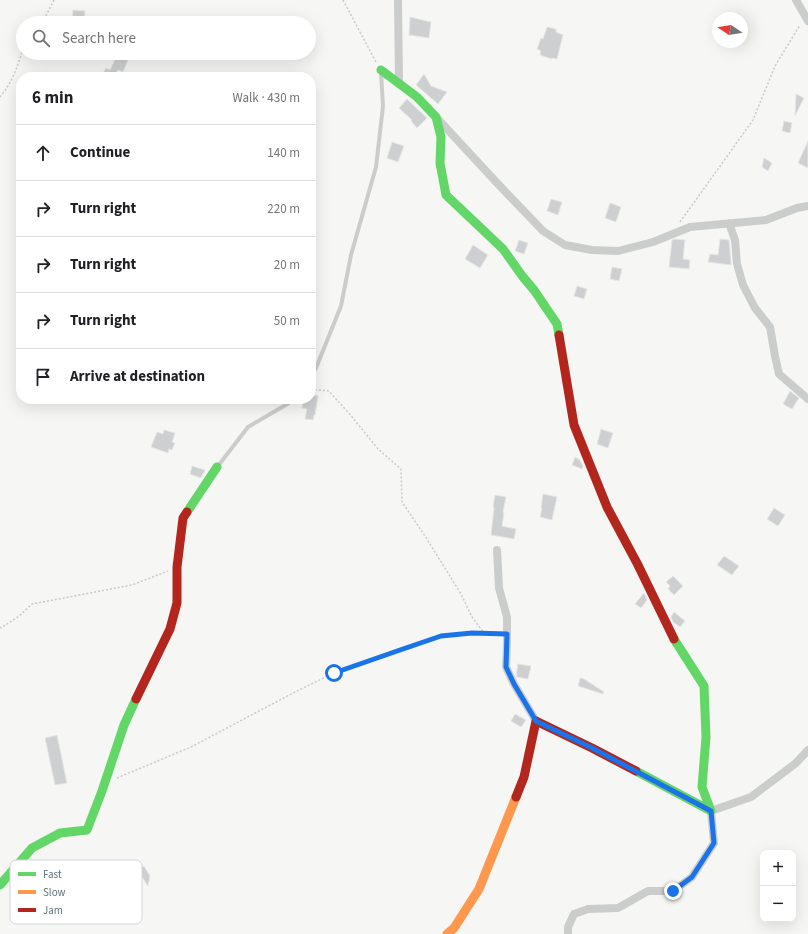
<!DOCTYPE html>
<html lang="en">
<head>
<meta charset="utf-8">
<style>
	body { margin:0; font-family:"Source Sans 3",sans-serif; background:#f6f6f6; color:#202124 }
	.controls { position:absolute; right:12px; bottom:12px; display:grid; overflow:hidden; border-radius:8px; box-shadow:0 4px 16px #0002 }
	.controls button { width:36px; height:36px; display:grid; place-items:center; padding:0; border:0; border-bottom:1px solid #e0e0e0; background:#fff; color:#202124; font:20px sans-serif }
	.compass { position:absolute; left:712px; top:12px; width:36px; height:36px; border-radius:50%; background:#fff; box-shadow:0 4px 16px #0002; rotate:282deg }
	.stop { position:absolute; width:12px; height:12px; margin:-9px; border:3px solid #1a73e8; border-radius:50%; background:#fff }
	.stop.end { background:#1a73e8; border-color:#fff; box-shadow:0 1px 4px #0008 }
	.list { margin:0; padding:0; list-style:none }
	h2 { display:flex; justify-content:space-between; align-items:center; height:52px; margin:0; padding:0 16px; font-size:17px }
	h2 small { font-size:13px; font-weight:400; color:#757577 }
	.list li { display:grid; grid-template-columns:26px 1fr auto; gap:12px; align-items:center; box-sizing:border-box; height:56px; padding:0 16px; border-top:1px solid #e0e0e0 }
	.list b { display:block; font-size:15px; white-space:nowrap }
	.list em { font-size:13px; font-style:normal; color:#757577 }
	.icon { flex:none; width:22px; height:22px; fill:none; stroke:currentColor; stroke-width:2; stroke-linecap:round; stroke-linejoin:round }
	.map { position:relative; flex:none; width:808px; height:934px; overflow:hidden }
	.search { position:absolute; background:#fff; box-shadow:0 4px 16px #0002; left:16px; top:16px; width:300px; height:44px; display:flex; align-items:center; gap:10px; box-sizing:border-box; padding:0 14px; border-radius:22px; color:#757577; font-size:15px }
	.panel { position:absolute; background:#fff; box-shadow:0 4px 16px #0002; left:16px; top:72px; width:300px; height:332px; border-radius:16px }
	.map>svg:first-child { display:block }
	.building { fill:#cdcfd0; stroke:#e6e6e5 }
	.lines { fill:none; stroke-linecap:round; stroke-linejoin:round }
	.path { stroke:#c7c9ca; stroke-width:1.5; stroke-dasharray:2 2; stroke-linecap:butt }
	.lane { stroke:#cbcccc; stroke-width:4 }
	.street { stroke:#cbcccc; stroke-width:8 }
	.fast { stroke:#63d668; stroke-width:9 }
	.slow { stroke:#ff974d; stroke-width:9 }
	.jam { stroke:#b3261e; stroke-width:9 }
	.route { stroke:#1a73e8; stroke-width:5 }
	.key { fill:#fff; stroke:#d0d6d9; stroke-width:1 }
	.key-label { font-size:11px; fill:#62757f }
</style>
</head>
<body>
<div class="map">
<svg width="808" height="934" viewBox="0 0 808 934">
	<rect width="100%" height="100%" fill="#f6f6f5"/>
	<path class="building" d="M73,10L85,11L84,23H72Z
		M410,17L431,22L429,38L409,35Z
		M547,27L556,29V32L563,35L557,59L552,58V59L540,55L541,51L537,49L541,38L543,39Z
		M117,55L128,60L123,72L118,70L116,73L122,77H101L106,68L110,70Z
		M424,74L431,86L447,92L438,104L416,85Z
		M796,94L804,98L795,116Z
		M407,99L427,118L417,128L411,121L412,120L399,108Z
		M784,121L792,123L790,133L782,131Z
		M808,141V168L798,163Z
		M392,142L404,146L398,162L387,158Z
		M764,158L772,163L768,171L762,167Z
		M551,199L562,202L558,215L547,211Z
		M610,203L621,207L616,222L605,218Z
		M675,239L685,240L683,259L690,260L689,269L669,267L672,240Z
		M720,239L729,240L731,261V265L708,262L710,254L718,255Z
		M519,240L528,243L524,254L515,251Z
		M473,245L488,255L480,268L465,259Z
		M612,267L622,269L619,281L610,279Z
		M577,286L587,289L584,299L574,296Z
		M790,391L799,398L792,409L783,404Z
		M311,395L318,396L315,415H314L313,420L305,419L307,409L302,408L303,399H311Z
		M601,429L613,433L608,448L597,444Z
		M164,430L175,433L172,442L175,443L172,450L169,449L168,453L151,447L157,432L163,434Z
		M575,457L580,460L583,466L582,469L572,465Z
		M192,466L205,470L201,478L190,474Z
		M543,494L557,497L552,520L540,517L542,508H541Z
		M495,495L506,497L503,512L504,513L502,526L516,529L514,539L491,535L494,508L493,507Z
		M774,508L785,515L778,526L767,519Z
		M724,556L739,566L732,575L717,565Z
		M673,576L683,586L674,595L668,589L670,586L666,582Z
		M644,593L647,600L641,608L635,604Z
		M674,612L685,621L680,627L673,622L671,617Z
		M518,664L531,666L528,679L517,677L516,676Z
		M580,678L584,679L604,692L603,694L578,686Z
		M515,714L526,720L521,727L511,721Z
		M57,735L67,783L55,785L45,738Z
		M144,866L150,876L148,886L137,870Z"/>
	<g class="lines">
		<path class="path" d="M343,0L376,62
			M42,23L54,0
			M0,97C12,83 18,66 23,48
			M680,222L753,120L775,66L800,25
			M311,389L329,391L353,418L378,449L401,469L402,502L425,536L461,594L472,617L484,633
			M0,627L1,628L19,616L32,604L132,585L168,571
			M117,778L191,747L295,692L334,673L400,650L441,636L472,633L499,634"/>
		<path class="lane" d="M311,375L316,368L341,306L351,255L376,167L383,106L381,73
			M218,466L248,427L289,403L292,399"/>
		<path class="street" d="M398,0L399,84
			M796,0L808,21
			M436,117L498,184L543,231L565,245L592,250L618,251L653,242L690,227L766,220L797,208L808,206
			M729,223L735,240L737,264L743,285L755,308L770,327L775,356L779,374L808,399
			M497,550L499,588L507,617V644L506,667L514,684L536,721
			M568,934V927L574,914L588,909L618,908L648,891H673L692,877L714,843L711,811L751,797L796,763L808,750"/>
		<path class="fast" d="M381,70L417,97L436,117L441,137L440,163L446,195L503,249L523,277L534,290L557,324L559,335
			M187,512L217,467
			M636,771L711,811L702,787L706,737L704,686L674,639
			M0,885L32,848L60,833L87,830L102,791L124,725L136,699"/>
		<path class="slow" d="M447,934L454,928L479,889L516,797"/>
		<path class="jam" d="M559,335L574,425L607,507L637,563L674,639
			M136,699L170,629L177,603V567L183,518L187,512
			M516,797L524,777L536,721L592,748L636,771"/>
	</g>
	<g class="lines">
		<path class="route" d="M334,673L400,650L441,636L472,633L507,634L506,667L514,684L536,721L592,748L711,811L714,843L692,877L673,891"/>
	</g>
	<rect x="10" y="860" width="132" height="64" rx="6" class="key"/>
	<rect x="18" y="872" width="18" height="4" fill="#63d668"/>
	<rect x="18" y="890" width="18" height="4" fill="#ff974d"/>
	<rect x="18" y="908" width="18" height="4" fill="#b3261e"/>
	<g class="key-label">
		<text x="43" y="878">Fast</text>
		<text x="43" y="896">Slow</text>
		<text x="43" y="914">Jam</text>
	</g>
</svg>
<div class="controls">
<button>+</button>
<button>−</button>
</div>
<svg class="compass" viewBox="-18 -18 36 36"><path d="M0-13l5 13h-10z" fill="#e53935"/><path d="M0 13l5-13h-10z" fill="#757577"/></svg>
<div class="stop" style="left:334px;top:673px"></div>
<div class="stop end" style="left:673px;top:891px"></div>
<div class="search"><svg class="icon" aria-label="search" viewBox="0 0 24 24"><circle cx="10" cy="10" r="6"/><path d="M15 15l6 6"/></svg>Search here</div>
<section class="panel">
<h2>6 min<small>Walk · 430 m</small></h2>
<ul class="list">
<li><svg class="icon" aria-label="ahead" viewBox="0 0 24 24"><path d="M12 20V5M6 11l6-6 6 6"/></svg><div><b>Continue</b></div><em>140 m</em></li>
<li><svg class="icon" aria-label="right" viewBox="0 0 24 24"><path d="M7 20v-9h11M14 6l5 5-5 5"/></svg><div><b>Turn right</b></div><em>220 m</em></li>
<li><svg class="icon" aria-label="right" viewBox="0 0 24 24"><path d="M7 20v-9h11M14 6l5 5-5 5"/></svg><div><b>Turn right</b></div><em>20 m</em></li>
<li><svg class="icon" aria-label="right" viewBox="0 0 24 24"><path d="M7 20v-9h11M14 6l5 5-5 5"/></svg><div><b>Turn right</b></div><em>50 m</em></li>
<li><svg class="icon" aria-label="arrive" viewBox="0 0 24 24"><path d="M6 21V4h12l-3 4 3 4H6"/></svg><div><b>Arrive at destination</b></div></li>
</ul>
</section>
</div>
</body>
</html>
